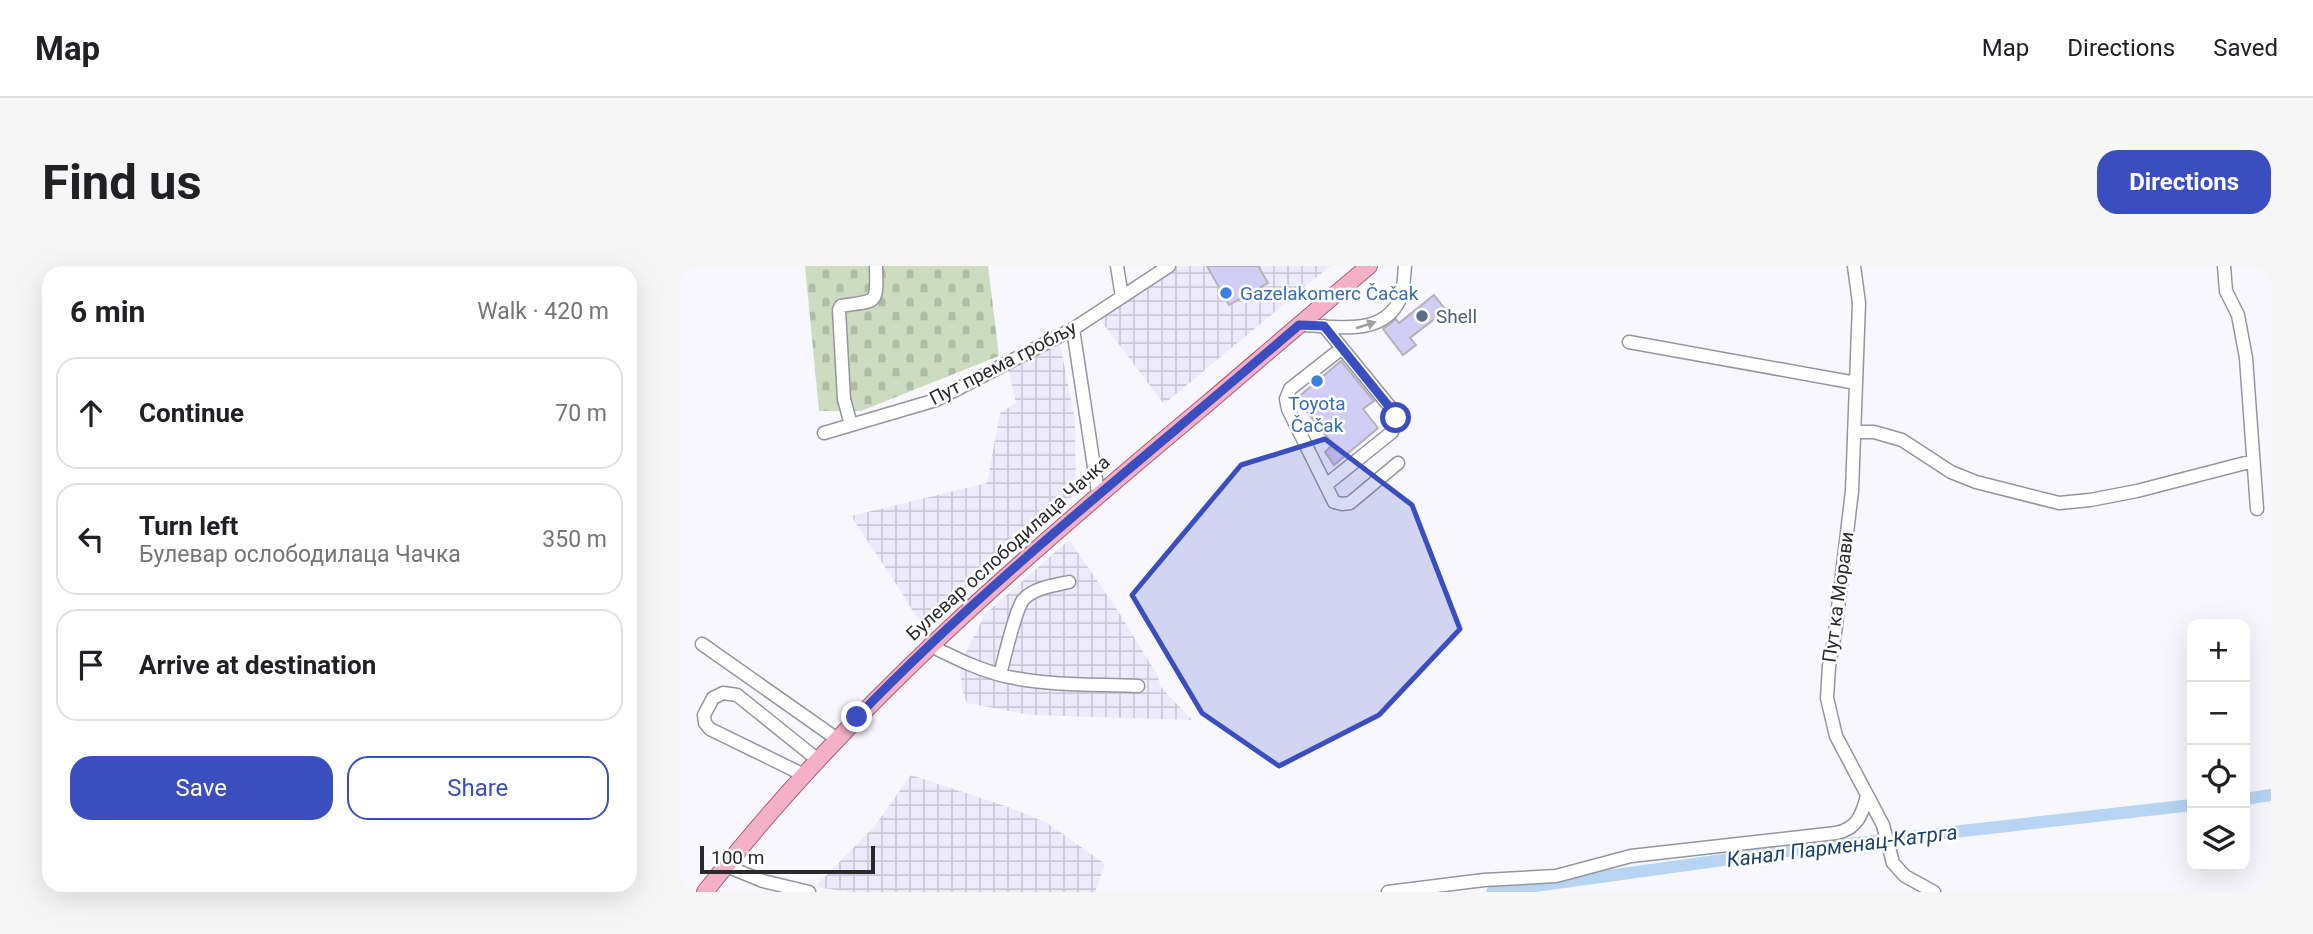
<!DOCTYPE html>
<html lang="en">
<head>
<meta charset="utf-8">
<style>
	body { margin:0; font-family:Roboto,sans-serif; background:#f6f6f6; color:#202124 }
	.controls { position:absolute; right:21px; bottom:21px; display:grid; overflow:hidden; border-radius:14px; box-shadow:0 7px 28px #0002 }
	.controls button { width:63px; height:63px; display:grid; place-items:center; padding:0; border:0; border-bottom:2px solid #e0e0e0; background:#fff; color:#202124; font:35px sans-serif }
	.scale { position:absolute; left:21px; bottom:18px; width:175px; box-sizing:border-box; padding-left:7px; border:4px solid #2a2a2e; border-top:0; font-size:19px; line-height:24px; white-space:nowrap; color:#2a2a2e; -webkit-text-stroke:5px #fff; paint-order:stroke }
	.stop { position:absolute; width:21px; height:21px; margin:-16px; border:5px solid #3a4ec0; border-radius:50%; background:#fff }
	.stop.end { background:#3a4ec0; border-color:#fff; box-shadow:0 2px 7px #0008 }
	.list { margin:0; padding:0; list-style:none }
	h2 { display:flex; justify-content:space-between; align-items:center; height:91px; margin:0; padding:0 28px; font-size:30px }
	h2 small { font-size:23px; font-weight:400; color:#757577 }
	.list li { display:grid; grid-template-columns:46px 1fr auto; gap:21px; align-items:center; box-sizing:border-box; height:112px; margin:0 14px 14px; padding:0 14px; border:2px solid #e0e0e0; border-radius:21px }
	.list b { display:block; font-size:26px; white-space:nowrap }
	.list p { margin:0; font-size:23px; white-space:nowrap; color:#757577 }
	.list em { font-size:23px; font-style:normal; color:#757577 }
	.actions { display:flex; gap:14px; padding:21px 28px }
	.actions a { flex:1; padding:16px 0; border:2px solid #3a4ec0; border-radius:21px; text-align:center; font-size:24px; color:#3a4ec0 }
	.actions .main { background:#3a4ec0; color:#fff }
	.icon { flex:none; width:38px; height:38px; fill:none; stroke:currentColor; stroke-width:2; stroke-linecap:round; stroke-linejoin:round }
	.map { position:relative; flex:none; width:1592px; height:626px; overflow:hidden; border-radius:21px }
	header { display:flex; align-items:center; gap:42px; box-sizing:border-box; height:98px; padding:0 35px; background:#fff; border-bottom:2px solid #e0e0e0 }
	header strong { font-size:33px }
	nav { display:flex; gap:38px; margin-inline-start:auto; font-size:24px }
	.intro { display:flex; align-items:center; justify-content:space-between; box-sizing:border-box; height:168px; padding:0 42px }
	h1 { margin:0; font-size:49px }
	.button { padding:18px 32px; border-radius:21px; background:#3a4ec0; color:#fff; font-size:24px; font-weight:700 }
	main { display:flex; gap:42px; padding:0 42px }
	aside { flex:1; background:#fff; border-radius:21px; box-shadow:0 7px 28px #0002 }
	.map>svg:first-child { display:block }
	.industrial { fill:url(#industrial-grid) }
	.cemetery { fill:url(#cemetery-stones) }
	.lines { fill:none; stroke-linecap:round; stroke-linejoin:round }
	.canal { stroke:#b7d4f3; stroke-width:12 }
	.building { fill:#d2cdf4; stroke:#b3b2bc; stroke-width:2 }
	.minor-casing { stroke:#96959f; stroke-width:15 }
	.major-casing { stroke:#a85f79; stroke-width:18 }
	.minor { stroke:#fff; stroke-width:12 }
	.major { stroke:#f4b0c7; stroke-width:16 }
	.oneway { fill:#9f9fa1 }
	.route { stroke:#3a4ec0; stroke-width:9 }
	.marked { fill:#3a4ec0; fill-opacity:0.2; stroke:#3a4ec0; stroke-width:5; stroke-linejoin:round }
	.shop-dot { fill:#3f7fe0; stroke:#fff; stroke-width:2.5 }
	.service-dot { fill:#5c6f8a; stroke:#fff; stroke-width:2.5 }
	.labels { text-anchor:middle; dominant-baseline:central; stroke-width:5; stroke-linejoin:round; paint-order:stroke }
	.shop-label { font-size:19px; fill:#366cbe; stroke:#fff; text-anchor:start }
	.service-label { font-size:19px; fill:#4e5e75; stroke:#fff; text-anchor:start }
	.street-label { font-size:19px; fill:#2a2a2e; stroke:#fff }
	.water-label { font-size:21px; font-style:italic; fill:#19436c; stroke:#fff }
</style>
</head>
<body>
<header>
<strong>Map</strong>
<nav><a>Map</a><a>Directions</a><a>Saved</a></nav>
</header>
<div class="intro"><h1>Find us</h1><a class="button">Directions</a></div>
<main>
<aside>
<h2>6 min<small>Walk · 420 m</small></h2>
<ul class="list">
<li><svg class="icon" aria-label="ahead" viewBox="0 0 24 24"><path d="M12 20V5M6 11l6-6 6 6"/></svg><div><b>Continue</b></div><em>70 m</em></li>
<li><svg class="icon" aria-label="left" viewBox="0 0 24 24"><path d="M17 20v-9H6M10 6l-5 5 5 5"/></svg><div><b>Turn left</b><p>Булевар ослободилаца Чачка</p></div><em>350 m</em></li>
<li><svg class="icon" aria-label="arrive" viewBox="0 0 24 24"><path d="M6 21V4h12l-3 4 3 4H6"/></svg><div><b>Arrive at destination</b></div></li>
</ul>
<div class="actions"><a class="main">Save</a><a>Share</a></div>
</aside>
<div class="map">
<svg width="1592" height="626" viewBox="0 0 1592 626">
	<defs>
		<pattern id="industrial-grid" width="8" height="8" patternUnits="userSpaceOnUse" patternTransform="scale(1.75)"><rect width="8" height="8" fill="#eceafc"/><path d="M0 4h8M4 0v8" fill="none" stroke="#cbc9d8"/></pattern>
		<pattern id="cemetery-stones" width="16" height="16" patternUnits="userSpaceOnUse" patternTransform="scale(1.75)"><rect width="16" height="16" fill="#cddbc0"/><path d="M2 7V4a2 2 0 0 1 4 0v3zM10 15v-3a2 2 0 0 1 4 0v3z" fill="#b0bca5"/></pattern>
	</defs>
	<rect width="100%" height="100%" fill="#f8f7fe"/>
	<path class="industrial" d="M499,0H651L485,138L420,52Z
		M381,78L396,154L397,227L304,306L245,363L216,316L172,250L308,217L321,147L337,137L329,102Z
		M390,274L439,345L479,410L481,420L513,454L353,449L288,437L283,423L281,405L289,382L306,348Z
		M232,509L332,542L368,557L426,598L416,626H171L136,621L195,561Z"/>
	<path class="cemetery" d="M126,0H309L320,90L182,145H140Z"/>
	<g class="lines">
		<path class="canal" d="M1566,533L1592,529
			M813,626L1116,584L1513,539"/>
	</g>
	<path class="building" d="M528,0H579L589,17L550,39Z
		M755,29L767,44L731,72L737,79L724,89L704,63L717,53L720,57Z
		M662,95L695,135L684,143L699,162L655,199L646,186L654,178L617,133Z"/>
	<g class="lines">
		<defs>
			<path id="minor" d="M438,0L443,31
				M1175,0L1180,37L1173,225L1156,367L1150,400L1148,432L1157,470L1204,559L1214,597L1226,610L1255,626
				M1545,0L1547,25L1559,49L1567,92L1578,243
				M620,59C653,59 703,73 721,33C725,24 725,10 726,0
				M645,60L716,147L717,156L713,166L647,219
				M394,63L419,227
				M950,76L1177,117
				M663,82L611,123L607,133L609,143L655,236L663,238L671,237L719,197
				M172,159L165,133L160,44L162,40C199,34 198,40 197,0
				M1175,166H1195L1223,174L1272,206L1297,216L1380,237L1411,234L1458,225L1574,195
				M145,167L257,134L394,63L490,0
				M23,378L158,473
				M250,379C276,392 302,405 330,411C372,420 417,418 459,420
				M321,409C325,393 336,345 344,334C354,322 376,319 390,316
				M125,509L31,463L26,457L25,449L34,432L44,427L58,429L139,494
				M47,600L84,615L130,626
				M709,626L805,614L877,610L952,590L1157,567C1178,563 1183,549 1188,530"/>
			<path id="major" d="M26,626C171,440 349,287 529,137C583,91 636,45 690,0"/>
		</defs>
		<use href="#minor" class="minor-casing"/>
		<use href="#major" class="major-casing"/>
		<use href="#minor" class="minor"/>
		<use href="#major" class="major"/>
	</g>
	<defs><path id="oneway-solid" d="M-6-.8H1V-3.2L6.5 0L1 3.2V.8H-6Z" transform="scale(1.75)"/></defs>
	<use class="oneway" href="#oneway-solid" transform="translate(687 59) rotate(-18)"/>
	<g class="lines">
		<path class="route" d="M178,451C315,309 471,188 620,59L645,60L716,148L717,152"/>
	</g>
	<path class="marked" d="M646,173L733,239L781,363L700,449L600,500L523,447L453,329L562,199Z"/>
	<g class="shop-dot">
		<circle cx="547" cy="27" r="7"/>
		<circle cx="638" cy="115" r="7"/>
	</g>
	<circle class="service-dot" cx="743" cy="50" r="7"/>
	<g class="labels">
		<g class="shop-label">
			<text x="561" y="27">Gazelakomerc Čačak</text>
			<text x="638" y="137" text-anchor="middle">Toyota<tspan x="638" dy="22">Čačak</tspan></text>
		</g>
		<g class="service-label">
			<text x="757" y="50">Shell</text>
		</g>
		<g class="street-label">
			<text transform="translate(324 97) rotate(-27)">Пут према гробљу</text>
			<text transform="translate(329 282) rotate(-42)">Булевар ослободилаца Чачка</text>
			<text transform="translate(1159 331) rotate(-82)">Пут ка Морави</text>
		</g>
		<g class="water-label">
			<text transform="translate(1163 580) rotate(-7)">Канал Парменац-Катрга</text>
		</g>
	</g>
</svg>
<div class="controls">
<button>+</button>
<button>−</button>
<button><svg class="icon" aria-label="locate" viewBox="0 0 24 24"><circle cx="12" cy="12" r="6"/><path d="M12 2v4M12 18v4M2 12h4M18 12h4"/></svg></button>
<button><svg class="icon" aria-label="layers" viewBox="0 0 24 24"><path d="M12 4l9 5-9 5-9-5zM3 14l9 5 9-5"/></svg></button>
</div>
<div class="scale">100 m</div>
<div class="stop" style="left:717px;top:152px"></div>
<div class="stop end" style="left:178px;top:451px"></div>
</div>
</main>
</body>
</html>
